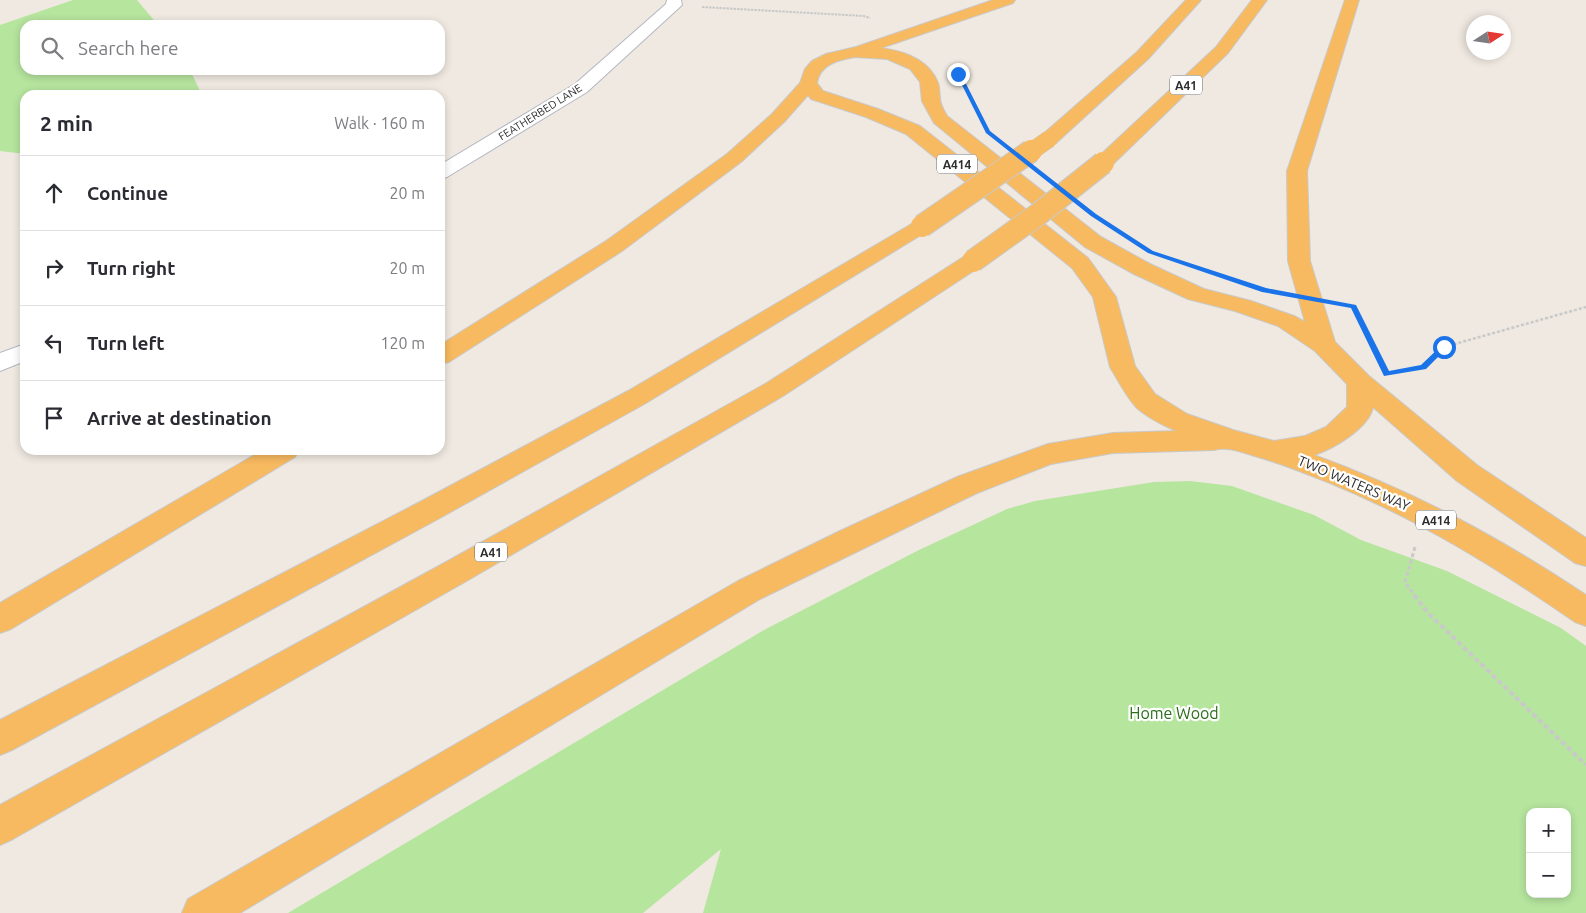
<!DOCTYPE html>
<html lang="en">
<head>
<meta charset="utf-8">
<style>
	body { margin:0; font-family:Ubuntu,sans-serif; background:#f7f7f7; color:#2b2b33 }
	.controls { position:absolute; right:15px; bottom:15px; display:grid; overflow:hidden; border-radius:10px; box-shadow:0 2px 8px #0003 }
	.controls button { width:45px; height:45px; display:grid; place-items:center; padding:0; border:0; border-bottom:1px solid #e1e1e2; background:#fff; color:#2b2b33; font:25px sans-serif }
	.compass { position:absolute; left:1466px; top:15px; width:45px; height:45px; border-radius:50%; background:#fff; box-shadow:0 2px 8px #0003; rotate:78deg }
	.stop { position:absolute; width:15px; height:15px; margin:-11px; border:4px solid #1a73e8; border-radius:50%; background:#fff }
	.stop.end { background:#1a73e8; border-color:#fff; box-shadow:0 1px 5px #0008 }
	.list { margin:0; padding:0; list-style:none }
	h2 { display:flex; justify-content:space-between; align-items:center; height:65px; margin:0; padding:0 20px; font-size:21px }
	h2 small { font-size:16px; font-weight:400; color:#7c7c81 }
	.list li { display:grid; grid-template-columns:32px 1fr auto; gap:15px; align-items:center; box-sizing:border-box; height:75px; padding:0 20px; border-top:1px solid #e1e1e2 }
	.list b { display:block; font-size:19px; white-space:nowrap }
	.list em { font-size:16px; font-style:normal; color:#7c7c81 }
	.icon { flex:none; width:28px; height:28px; fill:none; stroke:currentColor; stroke-width:2; stroke-linecap:round; stroke-linejoin:round }
	.map { position:relative; flex:none; width:1586px; height:913px; overflow:hidden }
	.search { position:absolute; background:#fff; box-shadow:0 2px 8px #0003; left:20px; top:20px; width:425px; height:55px; display:flex; align-items:center; gap:12px; box-sizing:border-box; padding:0 18px; border-radius:15px; color:#7c7c81; font-size:19px }
	.panel { position:absolute; background:#fff; box-shadow:0 2px 8px #0003; left:20px; top:90px; width:425px; height:365px; border-radius:15px }
	.map>svg:first-child { display:block }
	.green { fill:#b6e59e; fill-rule:evenodd }
	.lines { fill:none; stroke-linecap:round; stroke-linejoin:round }
	.tertiary-casing { stroke:#b4b7c1; stroke-width:2 }
	.trunk-casing { stroke:#c9c9c9; stroke-width:2 }
	.path-far3 { stroke:#c9c9c9; stroke-width:2; stroke-dasharray:2.5 1; stroke-linecap:butt }
	.path-far2 { stroke:#c9c9c9; stroke-width:2.5; stroke-dasharray:3 2; stroke-linecap:butt }
	.path-far1 { stroke:#c9c9c9; stroke-width:3; stroke-dasharray:4 2.5; stroke-linecap:butt }
	.path { stroke:#c9c9c9; stroke-width:4; stroke-dasharray:5 3; stroke-linecap:butt }
	.tertiary { fill:#fff; fill-rule:evenodd }
	.trunk { fill:#f8ba60; fill-rule:evenodd }
	.trunk-bridge-far1-casing { stroke:#c9c9c9; stroke-width:18; stroke-linecap:butt }
	.trunk-bridge-casing { stroke:#c9c9c9; stroke-width:24; stroke-linecap:butt }
	.trunk-bridge-far1 { stroke:#f8ba60; stroke-width:17 }
	.trunk-bridge { stroke:#f8ba60; stroke-width:22 }
	.route { fill:#1a73e8 }
	.labels { text-anchor:middle; dominant-baseline:central; stroke-width:4.5; stroke-linejoin:round; paint-order:stroke }
	.far-street-label { font-size:11px; fill:#2e2e2e; stroke:#fff }
	.shield { fill:#fff; stroke:#6d6d6d; stroke-width:1 }
	.shield-label { font-size:12px; font-weight:bold; fill:#2e2e2e }
	.street-label { font-size:14px; fill:#2e2e2e; stroke:#fff }
	.near-park-label { font-size:16px; fill:#2c6e1b; stroke:#fff }
</style>
</head>
<body>
<div class="map">
<svg width="1586" height="913" viewBox="0 0 1586 913">
	<rect width="100%" height="100%" fill="#efe9e1"/>
	<path class="green" d="M73,0H137L158,25H25V70H190L202,95H25V154L0,151V25Z
		M1190,481L1232,486L1314,515L1361,540L1447,571L1561,628L1586,646V913H703L721,849L643,913H288L764,630L919,550L1007,509L1035,501L1154,482ZM1530,812H1567V894H1530Z"/>
	<g class="lines">
		<defs>
			<path id="tertiary" d="M667,0H681L682,5L587,92L447,177L440,179V165L575,84L666,4Z
				M25,344V361L0,371V353Z"/>
			<path id="trunk" d="M993,0H1015L1013,3L881,48C903,51 929,59 938,83C940,88 939,93 940,98C940,105 944,110 947,116L1101,237L1150,264L1204,289L1251,301L1294,316L1305,322L1288,261L1287,171L1345,0H1359L1307,171L1310,261L1335,342L1369,376L1477,465L1586,538V566L1575,563L1457,481L1373,407C1369,428 1333,449 1314,455C1415,492 1497,536 1586,595V626L1575,622C1497,568 1418,519 1330,483C1306,474 1283,464 1258,457C1244,453 1228,446 1214,450L1113,453L1051,464L977,493L760,599L240,913H182L188,899L738,581L840,531L957,477L1048,444L1113,433L1177,431C1166,427 1145,416 1136,407C1126,396 1118,380 1110,367L1093,297L1072,268L906,134L866,117L811,99L808,95L784,122L741,162L622,251L449,362L440,364V345L606,241L727,154L772,114L800,83L805,69L812,61L826,54L856,47ZM855,57L887,59L910,69L920,82L922,101L934,123L1085,247L1134,274L1188,299L1235,311L1278,326L1315,351L1347,384V407L1326,427L1305,436L1274,441L1233,430L1187,414L1155,394L1135,366L1116,297L1088,258L920,126L878,109L823,91L817,83C820,64 838,60 855,57Z
				M1186,0H1201L1148,59L1056,143L1049,145L1042,143L1040,139L1042,135L1137,52Z
				M1252,0H1267L1228,53L1110,167L1103,169L1096,167L1093,163L1096,159L1216,47Z
				M922,220L929,222L933,226L929,230L646,403L438,519L12,750L0,755V720L418,503L628,391L915,222Z
				M973,254L981,256L984,261L981,266L783,396L470,579L13,839L0,845V805L448,561L765,384L965,256Z
				M263,450H299L295,457L11,629L0,633V603Z"/>
		</defs>
		<use href="#tertiary" class="tertiary-casing"/>
		<use href="#trunk" class="trunk-casing"/>
		<path class="path-far3" d="M702,7L864,16L870,18
			M962,80L978,110"/>
		<path class="path-far2" d="M1348,305L1354,306L1374,347
			M1444,347L1586,307"/>
		<path class="path-far1" d="M1400,371L1423,367L1444,347L1448,346
			M1415,547L1405,582L1415,596"/>
		<path class="path" d="M1414,595L1428,613L1586,765"/>
		<use href="#tertiary" class="tertiary"/>
		<use href="#trunk" class="trunk"/>
		<defs>
			<path id="trunk-bridge-far1" d="M1029,153L1049,139"/>
			<path id="trunk-bridge" d="M922,226L1031,151
				M973,261L1040,213L1103,163"/>
		</defs>
		<use href="#trunk-bridge-far1" class="trunk-bridge-far1-casing"/>
		<use href="#trunk-bridge" class="trunk-bridge-casing"/>
		<use href="#trunk-bridge-far1" class="trunk-bridge-far1"/>
		<use href="#trunk-bridge" class="trunk-bridge"/>
	</g>
	<path class="route" d="M956,73L961,74L990,131L1096,214L1153,251L1266,288L1356,305L1389,371L1421,365L1442,345L1448,347L1426,369L1384,376L1351,308L1262,292L1148,253L1091,216L986,133Z"/>
	<g class="labels">
		<g class="far-street-label">
			<text transform="translate(540 112) rotate(-32)">FEATHERBED LANE</text>
		</g>
		<g class="shield">
			<rect x="1170" y="75.5" width="32" height="19" rx="4"/>
			<rect x="937" y="154.5" width="40" height="19" rx="4"/>
			<rect x="1416" y="510.5" width="40" height="19" rx="4"/>
			<rect x="475" y="542.5" width="32" height="19" rx="4"/>
		</g>
		<g class="shield-label">
			<text x="1186" y="85">A41</text>
			<text x="957" y="164">A414</text>
			<text x="1436" y="520">A414</text>
			<text x="491" y="552">A41</text>
		</g>
		<g class="street-label">
			<text transform="translate(1354 483) rotate(23)">TWO WATERS WAY</text>
		</g>
		<g class="near-park-label">
			<text x="1174" y="713">Home Wood</text>
		</g>
	</g>
</svg>
<div class="controls">
<button>+</button>
<button>−</button>
</div>
<svg class="compass" viewBox="-18 -18 36 36"><path d="M0-13l5 13h-10z" fill="#e53935"/><path d="M0 13l5-13h-10z" fill="#7c7c81"/></svg>
<div class="stop" style="left:1444px;top:347px"></div>
<div class="stop end" style="left:958px;top:74px"></div>
<div class="search"><svg class="icon" aria-label="search" viewBox="0 0 24 24"><circle cx="10" cy="10" r="6"/><path d="M15 15l6 6"/></svg>Search here</div>
<section class="panel">
<h2>2 min<small>Walk · 160 m</small></h2>
<ul class="list">
<li><svg class="icon" aria-label="ahead" viewBox="0 0 24 24"><path d="M12 20V5M6 11l6-6 6 6"/></svg><div><b>Continue</b></div><em>20 m</em></li>
<li><svg class="icon" aria-label="right" viewBox="0 0 24 24"><path d="M7 20v-9h11M14 6l5 5-5 5"/></svg><div><b>Turn right</b></div><em>20 m</em></li>
<li><svg class="icon" aria-label="left" viewBox="0 0 24 24"><path d="M17 20v-9H6M10 6l-5 5 5 5"/></svg><div><b>Turn left</b></div><em>120 m</em></li>
<li><svg class="icon" aria-label="arrive" viewBox="0 0 24 24"><path d="M6 21V4h12l-3 4 3 4H6"/></svg><div><b>Arrive at destination</b></div></li>
</ul>
</section>
</div>
</body>
</html>
